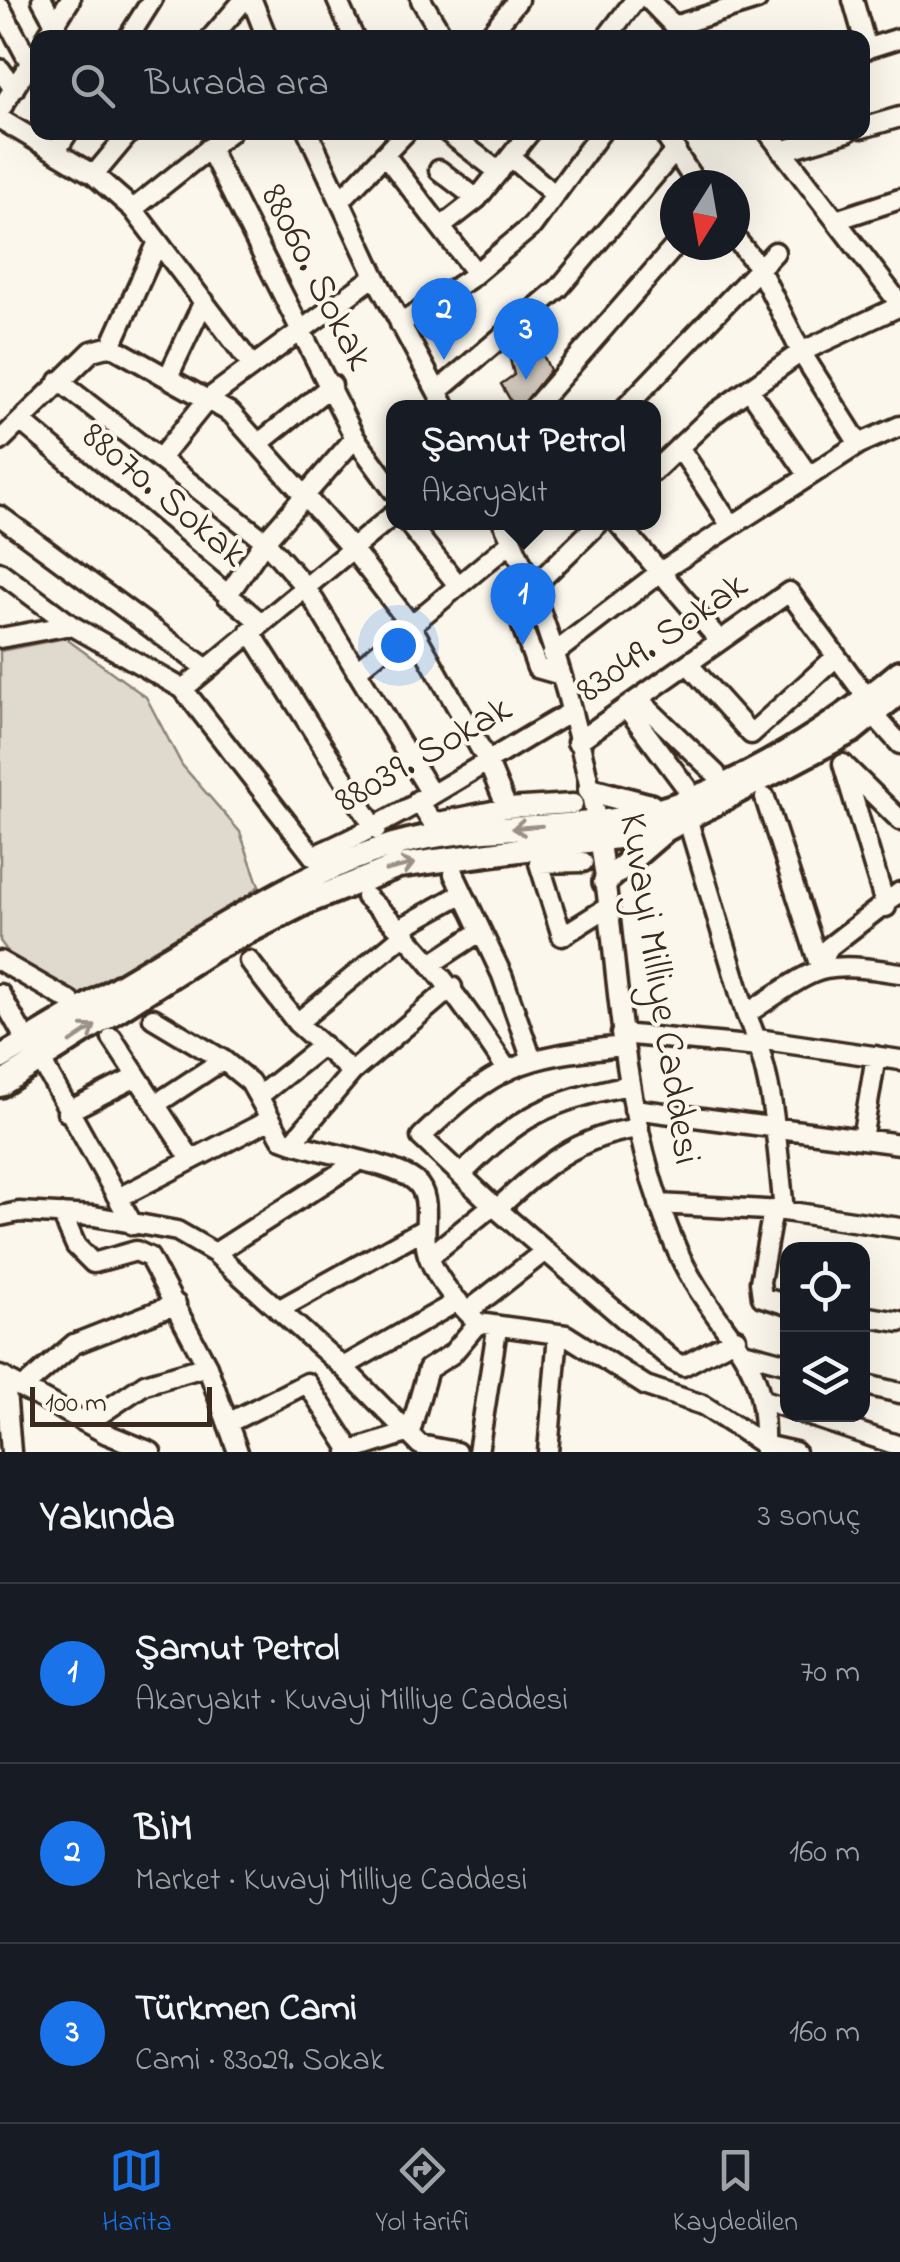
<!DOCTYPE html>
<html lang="tr">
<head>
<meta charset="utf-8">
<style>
	body { margin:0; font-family:"Indie Flower",sans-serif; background:#20242c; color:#f1f3f6 }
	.controls { position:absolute; right:30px; bottom:30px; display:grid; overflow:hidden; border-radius:20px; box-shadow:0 10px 40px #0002 }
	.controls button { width:90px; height:90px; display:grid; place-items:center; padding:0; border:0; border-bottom:2px solid #363941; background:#171b24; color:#f1f3f6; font:50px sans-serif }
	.compass { position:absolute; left:660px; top:170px; width:90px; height:90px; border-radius:50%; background:#171b24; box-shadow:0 10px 40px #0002; rotate:191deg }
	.scale { position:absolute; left:30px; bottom:25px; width:182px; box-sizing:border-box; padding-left:10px; border:5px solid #3b2a1e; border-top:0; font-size:28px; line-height:35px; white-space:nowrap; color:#3b2a1e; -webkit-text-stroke:8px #fbf7ec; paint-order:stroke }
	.you { position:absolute; left:398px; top:645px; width:35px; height:35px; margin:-25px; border:8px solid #fff; border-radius:50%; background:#1a73e8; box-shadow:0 0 0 15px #1a73e833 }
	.badge { display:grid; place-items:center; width:65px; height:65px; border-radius:50%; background:#1a73e8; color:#fff; font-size:32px; font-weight:700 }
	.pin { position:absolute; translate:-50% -82px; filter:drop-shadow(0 2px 5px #0008) }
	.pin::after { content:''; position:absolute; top:52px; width:35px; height:30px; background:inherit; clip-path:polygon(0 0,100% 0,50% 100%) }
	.popup { position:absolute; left:386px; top:400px; width:275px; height:130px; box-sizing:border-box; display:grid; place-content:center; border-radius:20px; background:#171b24; filter:drop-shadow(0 2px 8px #0005); font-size:32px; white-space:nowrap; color:#9ea1a6 }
	.popup b { font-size:38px; color:#f1f3f6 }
	.popup::after { content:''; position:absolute; left:50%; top:100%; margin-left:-20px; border:20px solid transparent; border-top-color:#171b24 }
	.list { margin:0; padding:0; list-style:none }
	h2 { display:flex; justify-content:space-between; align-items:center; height:130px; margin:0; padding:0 40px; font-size:42px }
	h2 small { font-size:32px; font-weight:400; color:#9ea1a6 }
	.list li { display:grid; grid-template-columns:65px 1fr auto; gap:30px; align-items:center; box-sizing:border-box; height:180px; padding:0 40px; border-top:2px solid #363941 }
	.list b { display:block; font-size:38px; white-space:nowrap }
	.list p { margin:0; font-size:32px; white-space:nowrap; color:#9ea1a6 }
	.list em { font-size:32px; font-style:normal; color:#9ea1a6 }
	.icon { flex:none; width:55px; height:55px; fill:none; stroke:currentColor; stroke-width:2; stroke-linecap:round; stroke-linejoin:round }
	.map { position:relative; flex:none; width:900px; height:1452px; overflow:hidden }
	.search { position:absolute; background:#171b24; box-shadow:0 10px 40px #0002; left:30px; right:30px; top:30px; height:110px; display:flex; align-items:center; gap:25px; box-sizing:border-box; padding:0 35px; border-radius:20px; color:#9ea1a6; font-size:38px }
	.sheet { height:670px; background:#171b24 }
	nav { display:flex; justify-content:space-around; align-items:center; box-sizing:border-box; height:140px; border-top:2px solid #363941; background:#171b24; font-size:28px; color:#9ea1a6 }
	nav a { display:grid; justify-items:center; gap:5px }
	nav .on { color:#1a73e8 }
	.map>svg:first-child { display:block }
	.green { fill:#dfd9ce; stroke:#8d8276; stroke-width:2.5 }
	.building { fill:#ccc4b9; stroke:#3b2a1e; stroke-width:2.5 }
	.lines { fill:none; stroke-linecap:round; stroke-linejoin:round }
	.minor-casing { stroke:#3b2a1e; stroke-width:25 }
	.major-casing { stroke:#3b2a1e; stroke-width:30 }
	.minor { stroke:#fbf7ec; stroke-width:18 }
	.major { stroke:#fbf7ec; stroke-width:22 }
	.oneway { stroke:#9b9085 }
	.labels { text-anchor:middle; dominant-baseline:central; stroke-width:8; stroke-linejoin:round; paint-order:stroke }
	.street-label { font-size:40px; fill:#3b2a1e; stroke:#fbf7ec }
</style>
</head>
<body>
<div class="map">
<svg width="900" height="1452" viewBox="0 0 900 1452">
	<rect width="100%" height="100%" fill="#fbf7ec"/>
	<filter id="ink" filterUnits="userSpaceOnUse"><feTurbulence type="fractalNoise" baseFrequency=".01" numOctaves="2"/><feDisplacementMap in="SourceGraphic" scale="20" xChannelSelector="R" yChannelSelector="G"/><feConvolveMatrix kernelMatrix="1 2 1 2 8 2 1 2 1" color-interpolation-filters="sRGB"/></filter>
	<g filter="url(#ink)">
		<path class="green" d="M65,638L146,697L182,765L240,832L259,886L217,921L81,997L13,959L0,941V651Z"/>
		<path class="building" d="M543,355L550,370L522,406L515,408L501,384L514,375L510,359Z"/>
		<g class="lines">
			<defs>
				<path id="minor" d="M42,0L55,24
					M252,0L267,38
					M337,0L354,38
					M421,0L444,38
					M649,0L686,38
					M853,0L867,49
					M0,7L30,63
					M674,26L757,0
					M46,38L70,0
					M128,38L152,0
					M211,38L244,0
					M487,38L518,0
					M606,38L635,0
					M862,50L900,38
					M0,69L14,89
					M0,110L38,51
					M0,119L94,175L133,209L251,364
					M862,128L900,117
					M308,132L375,276L446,408
					M447,132L499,172
					M663,132L697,185
					M768,132L900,304
					M209,148L355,438L393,490
					M782,151L847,132
					M55,152L68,132
					M385,155L476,273
					M511,157L555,195
					M439,170L477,199L530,132
					M94,175L130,132
					M340,201L406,132
					M133,209L230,132
					M836,220L900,199
					M441,227L477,199
					M735,238L758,266L801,352L859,444
					M400,324L469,279L532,226L601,132
					M111,346L231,413L353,550L410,624L487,760L507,808
					M168,377L204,301
					M59,381L265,541L307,589L430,792
					M749,389L809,476
					M438,391L559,288L676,150
					M534,408L676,245
					M625,408L775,252
					M22,422L260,622
					M0,441L92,351L111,346L157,244
					M258,444L332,385
					M679,447L731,526
					M161,457L208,399L375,276
					M653,472L714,414L801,352L900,306
					M0,516L207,669
					M407,522L458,585
					M503,522C554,627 590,763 605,878C618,979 622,1079 651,1178C663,1216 676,1255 698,1289C740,1354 767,1365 764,1452
					M617,522L720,641
					M0,572L71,625L183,689L313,856C403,818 484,761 569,713
					M531,589L600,522
					M227,596L265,541L355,438
					M536,606L522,626L537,668L558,674
					M250,631L376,830
					M0,638L71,625
					M552,655L663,570L859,444L900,426
					M689,665L751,734L836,657
					M356,671L511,542
					M183,689L393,515
					M639,700L716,774
					M627,708L686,787
					M873,714L900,744
					M577,742L789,592L868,699
					M843,764L886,907
					M847,768L900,820
					M765,798L820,967
					M418,800L433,823L507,808L573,804
					M688,821L746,1014C774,1074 777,1146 784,1211
					M583,862L539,863L562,936L608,907
					M454,874L502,975L532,1060
					M366,897C423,947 464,1005 506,1068
					M401,928L463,893
					M0,961L70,1001
					M249,961L297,1023L352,1072
					M431,964L481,931
					M820,967L829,947L900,892
					M0,994L27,1042
					M746,1014C817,969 814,959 900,973
					M153,1018L223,1060L250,1082L282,1139C315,1153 392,1162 415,1181C435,1198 420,1232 428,1255C437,1281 458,1303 478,1323L566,1335L646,1386L703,1405L764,1445L795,1452
					M297,1023L406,933
					M621,1034L759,1047
					M112,1038L191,1159
					M758,1039L900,1060
					M623,1046C519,1057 497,1065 421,1137L497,1209L673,1361L683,1366L736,1338
					M42,1062L133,1225
					M259,1096L323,1045
					M156,1104L223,1060
					M634,1109L900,1144
					M67,1112L136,1077
					M862,1139L876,1056
					M292,1143L352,1072L452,987
					M461,1175C520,1115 547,1102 629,1085
					M118,1198L269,1120
					M659,1204L784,1211L900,1228
					M497,1209C541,1168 577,1136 639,1128
					M773,1210L760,1282L762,1297L788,1305
					M62,1214L76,1246L93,1263L136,1251L149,1257L207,1366L238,1452
					M0,1216L19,1212L94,1216L177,1231L215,1253L343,1367L420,1445L456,1452
					M215,1253L357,1162
					M429,1257L493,1205
					M278,1310L424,1229
					M467,1312L545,1251
					M862,1316L900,1322
					M747,1353L788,1364
					M343,1367L458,1301
					M0,1376L107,1434L151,1452
					M5,1378L11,1452
					M862,1384L900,1393
					M23,1388L74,1344L176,1304
					M761,1399L788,1408
					M804,1414L900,1446
					M87,1423L145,1384L207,1366
					M228,1423L307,1383L350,1449
					M348,1452L410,1432L428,1369L452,1354L478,1323
					M478,1452L497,1329
					M548,1452L558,1334"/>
				<path id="major" d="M590,790L650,806
					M605,882L663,832
					M0,1058C61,1022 122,985 183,949C251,909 316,868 393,845C467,824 545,831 620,819C715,804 826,734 900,672
					M0,1085L212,950L307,902L398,866L663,831L852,731L900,692"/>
			</defs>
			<use href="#minor" class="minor-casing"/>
			<use href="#major" class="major-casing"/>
			<use href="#minor" class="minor"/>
			<use href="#major" class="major"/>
		</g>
		<defs><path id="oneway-shaft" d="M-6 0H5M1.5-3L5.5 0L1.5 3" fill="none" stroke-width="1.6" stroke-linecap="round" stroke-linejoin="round" transform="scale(2.5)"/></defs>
		<g class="oneway">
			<use href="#oneway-shaft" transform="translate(527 827) rotate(175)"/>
			<use href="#oneway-shaft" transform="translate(400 867) rotate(-14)"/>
			<use href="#oneway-shaft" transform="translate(83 1034) rotate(-34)"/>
		</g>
	</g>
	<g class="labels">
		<g class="street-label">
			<text transform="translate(315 278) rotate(63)">88060. Sokak</text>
			<text transform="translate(163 496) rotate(40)">88070. Sokak</text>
			<text transform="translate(663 639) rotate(-35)">83049. Sokak</text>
			<text transform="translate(424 756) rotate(-30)">88039. Sokak</text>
			<text transform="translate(658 989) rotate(81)">Kuvayi Milliye Caddesi</text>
		</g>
	</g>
</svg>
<div class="controls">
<button><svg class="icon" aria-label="locate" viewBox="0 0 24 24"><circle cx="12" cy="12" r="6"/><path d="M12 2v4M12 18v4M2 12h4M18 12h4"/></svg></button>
<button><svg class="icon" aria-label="layers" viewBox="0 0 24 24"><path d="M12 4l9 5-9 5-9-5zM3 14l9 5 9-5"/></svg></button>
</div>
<svg class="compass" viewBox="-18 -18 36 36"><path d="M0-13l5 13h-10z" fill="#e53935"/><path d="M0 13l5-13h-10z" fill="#9ea1a6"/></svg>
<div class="scale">100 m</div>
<div class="you"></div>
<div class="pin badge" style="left:523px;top:645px">1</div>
<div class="popup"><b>Şamut Petrol</b>Akaryakıt</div>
<div class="pin badge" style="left:444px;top:360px">2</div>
<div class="pin badge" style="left:526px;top:380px">3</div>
<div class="search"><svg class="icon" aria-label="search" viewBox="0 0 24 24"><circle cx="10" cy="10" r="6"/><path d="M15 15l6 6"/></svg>Burada ara</div>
</div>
<section class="sheet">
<h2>Yakında<small>3 sonuç</small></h2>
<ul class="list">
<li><span class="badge">1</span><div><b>Şamut Petrol</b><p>Akaryakıt · Kuvayi Milliye Caddesi</p></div><em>70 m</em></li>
<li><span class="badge">2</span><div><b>BİM</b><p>Market · Kuvayi Milliye Caddesi</p></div><em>160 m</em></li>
<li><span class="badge">3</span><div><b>Türkmen Cami</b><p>Cami · 83029. Sokak</p></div><em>160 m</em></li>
</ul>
</section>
<nav>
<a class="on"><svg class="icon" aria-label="map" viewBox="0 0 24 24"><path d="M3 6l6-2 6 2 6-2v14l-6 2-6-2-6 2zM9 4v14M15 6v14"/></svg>Harita</a>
<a><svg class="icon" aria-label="directions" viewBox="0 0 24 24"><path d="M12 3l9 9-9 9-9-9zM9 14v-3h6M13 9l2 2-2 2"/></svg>Yol tarifi</a>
<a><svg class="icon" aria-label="saved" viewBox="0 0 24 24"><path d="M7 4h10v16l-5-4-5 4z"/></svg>Kaydedilen</a>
</nav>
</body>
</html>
